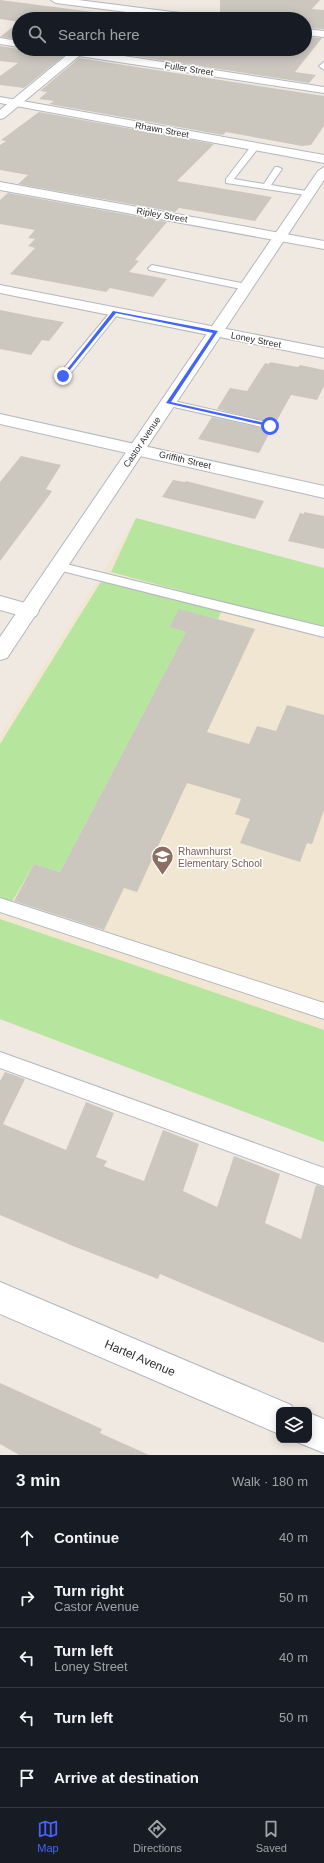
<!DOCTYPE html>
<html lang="en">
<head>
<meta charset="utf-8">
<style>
	body { margin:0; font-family:Arial,sans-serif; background:#20242c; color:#f1f3f6 }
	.controls { position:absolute; right:12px; bottom:12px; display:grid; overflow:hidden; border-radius:8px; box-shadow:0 2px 10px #0003 }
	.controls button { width:36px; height:36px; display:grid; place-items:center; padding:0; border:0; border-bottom:1px solid #363941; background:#171b24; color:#f1f3f6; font:20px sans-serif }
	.stop { position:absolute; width:12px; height:12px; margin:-9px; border:3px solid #4264fb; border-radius:50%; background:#fff }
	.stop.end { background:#4264fb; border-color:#fff; box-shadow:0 1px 4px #0008 }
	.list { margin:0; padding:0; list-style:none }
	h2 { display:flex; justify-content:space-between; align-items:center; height:52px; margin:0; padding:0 16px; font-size:17px }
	h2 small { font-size:13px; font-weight:400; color:#9ea1a6 }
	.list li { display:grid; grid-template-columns:26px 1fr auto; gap:12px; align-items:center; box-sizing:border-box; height:60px; padding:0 16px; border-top:1px solid #363941 }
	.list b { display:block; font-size:15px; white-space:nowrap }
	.list p { margin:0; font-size:13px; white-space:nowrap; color:#9ea1a6 }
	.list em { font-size:13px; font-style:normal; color:#9ea1a6 }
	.icon { flex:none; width:22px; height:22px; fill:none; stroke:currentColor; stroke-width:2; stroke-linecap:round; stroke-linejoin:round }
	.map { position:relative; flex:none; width:324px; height:1455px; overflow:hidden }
	.search { position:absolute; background:#171b24; box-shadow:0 2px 10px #0003; left:12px; right:12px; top:12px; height:44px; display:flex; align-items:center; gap:10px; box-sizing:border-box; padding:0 14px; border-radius:22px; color:#9ea1a6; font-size:15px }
	.sheet { height:352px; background:#171b24 }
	nav { display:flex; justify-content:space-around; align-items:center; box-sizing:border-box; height:56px; border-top:1px solid #363941; background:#171b24; font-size:11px; color:#9ea1a6 }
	nav a { display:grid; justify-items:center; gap:2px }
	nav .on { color:#4264fb }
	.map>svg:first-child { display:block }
	.education { fill:#f0e6d1 }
	.green { fill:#b6e59e }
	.building { fill:#cbc7bf }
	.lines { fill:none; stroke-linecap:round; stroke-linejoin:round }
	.service-casing { stroke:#b4b7c1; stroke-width:2 }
	.minor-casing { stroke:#b4b7c1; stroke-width:2 }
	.secondary-casing { stroke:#b4b7c1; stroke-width:2 }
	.service { fill:#fff; fill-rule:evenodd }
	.minor { fill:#fff; fill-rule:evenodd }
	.secondary { fill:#fff; fill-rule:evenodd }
	.route { fill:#4264fb }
	.labels { text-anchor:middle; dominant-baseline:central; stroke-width:3.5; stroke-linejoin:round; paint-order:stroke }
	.far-street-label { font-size:9px; fill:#2e2e2e; stroke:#fff }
	.education-label { font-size:10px; fill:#785e54; stroke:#fff; text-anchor:start }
	.near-street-label { font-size:12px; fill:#2e2e2e; stroke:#fff }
</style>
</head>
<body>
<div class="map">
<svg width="324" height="1455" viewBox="0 0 324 1455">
	<rect width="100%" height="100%" fill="#efe9e1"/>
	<path class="education" d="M136,518L324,568V1142L0,1019V736Z"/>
	<path class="green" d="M136,518L324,568V629L111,572Z
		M102,580L222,610L218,619L179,610L169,627L186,632L60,872L34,864L10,905L0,901V744Z
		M0,919L324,1030V1142L0,1019Z"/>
	<path class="building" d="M0,0L132,17V19H19V39L0,37L19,22L0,19Z
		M220,0H320L312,9L324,10V29L305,28V19H270L220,13Z
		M305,37L322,38L295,72L316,75L309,83L88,49H164L216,56L218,54L224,55L227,52L241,54L245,49H305Z
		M0,46L19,49H49L51,52L65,55L24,88L0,85V76L18,63L0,61Z
		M79,58L324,96V126L311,145L302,146L226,132L223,135L49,104L54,101L39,99L47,92L40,91Z
		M39,112L214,144L177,181L272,197L255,221L179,208L175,212L18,184L28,175L0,170V145L6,141L1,140Z
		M8,193L167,222L135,260L139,261L129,272L167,279L153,297L110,288L106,292L10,274L35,248L28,246L35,239L28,238L35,230L0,224V200Z
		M0,310L35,317L64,322L49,341L42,340L31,355L0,349Z
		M270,362L298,367L300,365L324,370V386L317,400L291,395L275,424L217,409L230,388L247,391L265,363L269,364Z
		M212,417L271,430L259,453L198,439Z
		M21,456L61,465L46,489L52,491L48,497L0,561V482Z
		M173,480L185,482L186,481L264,501L255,519L162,497Z
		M304,512L324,516V549L288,541L300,513L304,514Z
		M179,609L255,629L207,732L249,744L257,726L276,731L287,705L324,715V810L312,844L307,843L300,862L240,843L250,819L235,814L241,799L187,783L137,892L124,888L104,930L14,901L34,864L60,872L186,632L169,627Z
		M5,1072L25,1079L3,1124L66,1150L86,1102L114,1113L96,1157L107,1161L104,1166L106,1167L144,1181L163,1130L199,1144L183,1191L217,1207L234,1156L280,1174L265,1223L301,1239L316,1185L324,1187V1343L160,1274L158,1279L73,1246L0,1215V1081Z
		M0,1383L102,1429L100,1433L149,1455H19L0,1444Z"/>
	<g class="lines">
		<defs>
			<path id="service" d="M324,62V70L319,66Z
				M252,145L259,147L234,179L264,184L275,167H278L282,169L271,185L312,192V196L226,183V179Z
				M152,265L246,284L251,287L246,290L149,270L148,268Z
				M115,309L120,312L118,314L67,378H59L58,376L59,374L112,310Z
				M169,400L271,423L276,426L271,429L165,405L164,403Z
				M58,562L324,627V637L54,569L52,566Z
				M0,898L324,1003V1019L0,912Z
				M0,1052L324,1168V1186L0,1068Z"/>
			<path id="minor" d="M51,0H78L204,16L209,19H181L56,3Z
				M305,29L324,31V37L305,35Z
				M0,38L19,41V47L0,44Z
				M50,49H86L85,50L324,87V93L79,56L4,118L0,119V110L68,54L51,51Z
				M0,182L324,241V249L0,190Z
				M0,285L324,348V358L0,293Z
				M0,414L324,486V498L0,424Z
				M0,596L36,606L39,611L36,616L29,618L0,610Z
				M0,1282L291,1405L293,1410H279V1434L0,1314Z
				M309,1413L324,1419V1453L297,1442L296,1440H309Z"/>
			<path id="secondary" d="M0,97L324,155V163L0,103Z
				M324,167V180L7,658L0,660V637L318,171Z"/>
		</defs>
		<use href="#service" class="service-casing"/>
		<use href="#minor" class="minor-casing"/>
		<use href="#secondary" class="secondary-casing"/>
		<use href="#service" class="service"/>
		<use href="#minor" class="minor"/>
		<use href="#secondary" class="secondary"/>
	</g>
	<path class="route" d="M113,311L218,331L171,402L270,424L272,427L166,403L213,333L116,313L64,377H61Z"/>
	<defs>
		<symbol id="school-pin" viewBox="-11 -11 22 30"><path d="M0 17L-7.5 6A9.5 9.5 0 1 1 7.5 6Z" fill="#8d6e63" stroke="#fff"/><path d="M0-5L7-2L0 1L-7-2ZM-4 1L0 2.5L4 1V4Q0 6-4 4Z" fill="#fff"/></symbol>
	</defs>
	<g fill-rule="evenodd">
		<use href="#school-pin" x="150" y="844" width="25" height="34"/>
	</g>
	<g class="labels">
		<g class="far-street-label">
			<text transform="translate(189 69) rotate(9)">Fuller Street</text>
			<text transform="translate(162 130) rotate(10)">Rhawn Street</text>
			<text transform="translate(162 215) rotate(10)">Ripley Street</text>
			<text transform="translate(256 340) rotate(11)">Loney Street</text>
			<text transform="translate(142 442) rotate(-56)">Castor Avenue</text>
			<text transform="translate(185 460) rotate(13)">Griffith Street</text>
		</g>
		<g class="education-label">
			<text x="178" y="851">Rhawnhurst<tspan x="178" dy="12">Elementary School</tspan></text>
		</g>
		<g class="near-street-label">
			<text transform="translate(140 1358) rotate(23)">Hartel Avenue</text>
		</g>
	</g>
</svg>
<div class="controls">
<button><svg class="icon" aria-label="layers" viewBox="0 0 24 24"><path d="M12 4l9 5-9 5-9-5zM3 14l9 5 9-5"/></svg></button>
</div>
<div class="stop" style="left:270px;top:426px"></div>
<div class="stop end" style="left:63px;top:376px"></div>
<div class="search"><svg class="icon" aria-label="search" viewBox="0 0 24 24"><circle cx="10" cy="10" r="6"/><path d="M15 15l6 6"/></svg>Search here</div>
</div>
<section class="sheet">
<h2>3 min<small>Walk · 180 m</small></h2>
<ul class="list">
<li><svg class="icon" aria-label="ahead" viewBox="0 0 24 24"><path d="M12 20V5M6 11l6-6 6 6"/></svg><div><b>Continue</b></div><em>40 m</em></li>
<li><svg class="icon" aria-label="right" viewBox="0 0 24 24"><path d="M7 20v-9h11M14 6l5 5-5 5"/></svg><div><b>Turn right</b><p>Castor Avenue</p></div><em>50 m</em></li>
<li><svg class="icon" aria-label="left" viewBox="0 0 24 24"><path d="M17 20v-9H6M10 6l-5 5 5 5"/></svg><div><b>Turn left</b><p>Loney Street</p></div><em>40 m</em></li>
<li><svg class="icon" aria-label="left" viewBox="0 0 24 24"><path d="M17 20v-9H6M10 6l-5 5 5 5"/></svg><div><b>Turn left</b></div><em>50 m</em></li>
<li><svg class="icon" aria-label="arrive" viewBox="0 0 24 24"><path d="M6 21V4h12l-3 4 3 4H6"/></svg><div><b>Arrive at destination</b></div></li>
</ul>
</section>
<nav>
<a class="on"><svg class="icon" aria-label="map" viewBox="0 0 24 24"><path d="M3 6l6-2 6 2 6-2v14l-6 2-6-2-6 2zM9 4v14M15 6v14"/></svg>Map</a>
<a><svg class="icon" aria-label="directions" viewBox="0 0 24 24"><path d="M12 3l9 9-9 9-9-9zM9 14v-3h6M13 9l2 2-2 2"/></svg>Directions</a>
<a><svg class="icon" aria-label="saved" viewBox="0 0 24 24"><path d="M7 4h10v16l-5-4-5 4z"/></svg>Saved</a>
</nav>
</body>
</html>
